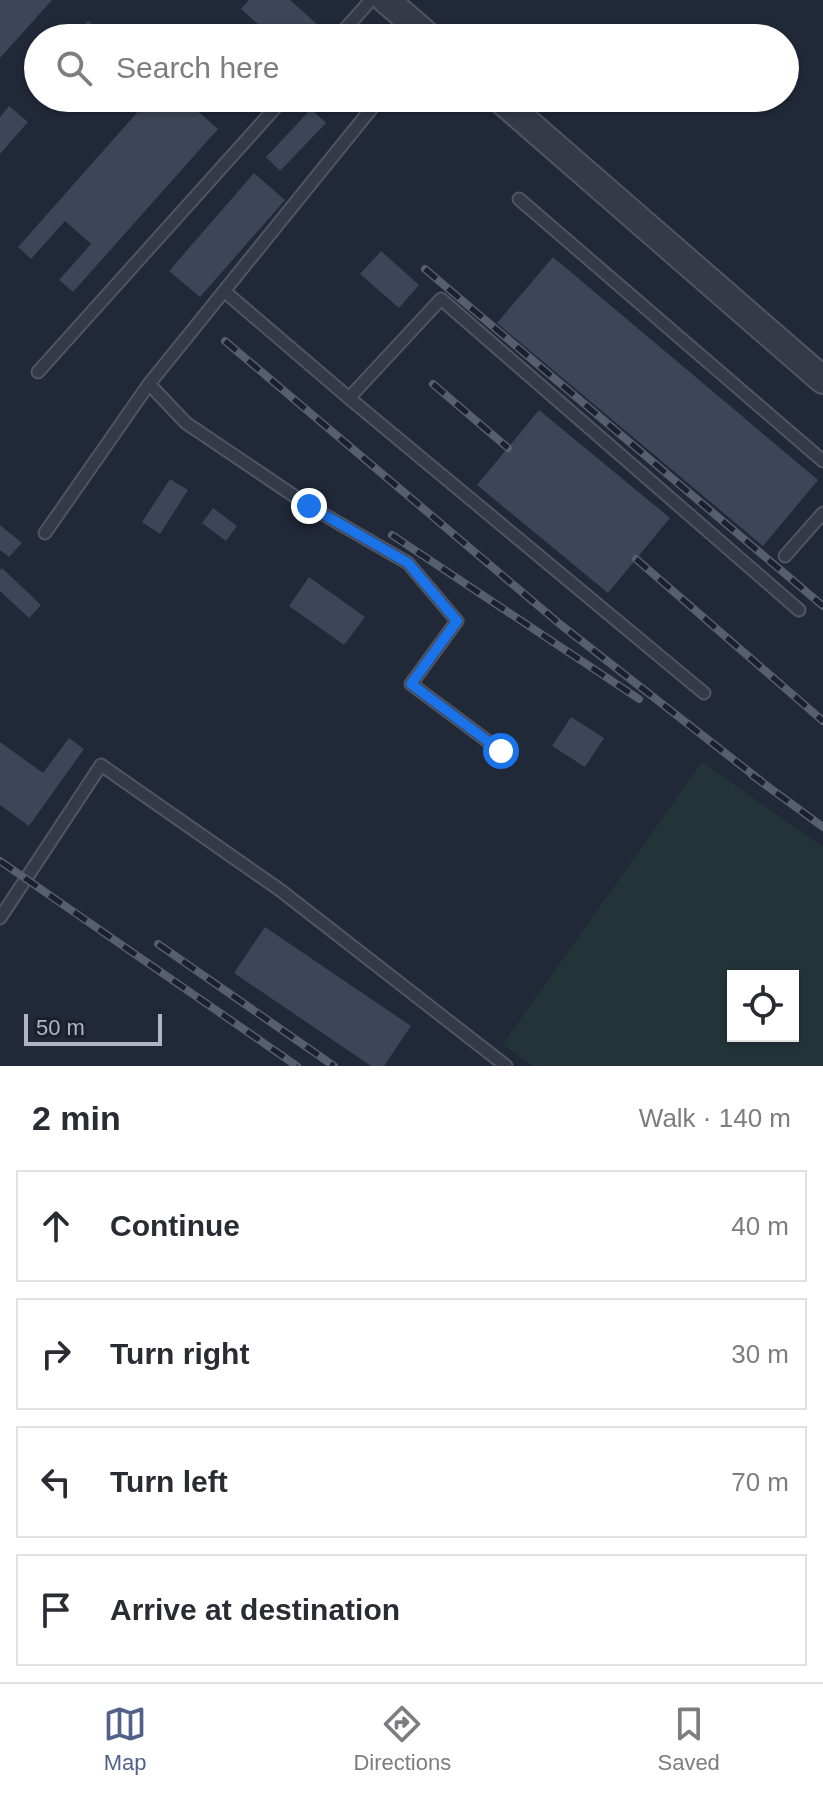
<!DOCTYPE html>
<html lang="en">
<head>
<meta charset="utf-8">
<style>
	body { margin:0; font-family:Helvetica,sans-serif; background:#f7f7f7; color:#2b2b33 }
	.controls { position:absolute; right:24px; bottom:24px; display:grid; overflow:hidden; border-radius:0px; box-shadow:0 2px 6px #0004 }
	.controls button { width:72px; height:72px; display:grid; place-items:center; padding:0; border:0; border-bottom:2px solid #e1e1e2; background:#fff; color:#2b2b33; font:40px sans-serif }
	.scale { position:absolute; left:24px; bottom:20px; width:138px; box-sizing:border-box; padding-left:8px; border:4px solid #afb5c5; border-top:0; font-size:22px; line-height:28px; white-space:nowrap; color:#afb5c5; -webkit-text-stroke:6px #1a202d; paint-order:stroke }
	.stop { position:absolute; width:24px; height:24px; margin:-18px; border:6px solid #1a73e8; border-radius:50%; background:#fff }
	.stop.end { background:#1a73e8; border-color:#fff; box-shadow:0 2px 8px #0008 }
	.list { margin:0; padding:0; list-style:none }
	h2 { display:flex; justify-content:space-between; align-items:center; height:104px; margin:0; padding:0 32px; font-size:34px }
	h2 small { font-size:26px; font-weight:400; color:#7c7c81 }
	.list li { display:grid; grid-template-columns:52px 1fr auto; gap:24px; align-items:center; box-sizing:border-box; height:112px; margin:0 16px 16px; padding:0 16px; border:2px solid #e1e1e2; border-radius:0px }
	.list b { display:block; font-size:30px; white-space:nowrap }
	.list em { font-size:26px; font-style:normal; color:#7c7c81 }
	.icon { flex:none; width:44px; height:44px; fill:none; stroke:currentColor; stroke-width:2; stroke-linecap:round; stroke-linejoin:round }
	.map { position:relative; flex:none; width:823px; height:1066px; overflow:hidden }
	.search { position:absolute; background:#fff; box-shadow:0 2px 6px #0004; left:24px; right:24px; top:24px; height:88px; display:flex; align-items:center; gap:20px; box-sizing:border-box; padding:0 28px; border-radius:44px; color:#7c7c81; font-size:30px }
	.sheet { height:616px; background:#fff }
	nav { display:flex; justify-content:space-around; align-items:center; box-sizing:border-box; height:112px; border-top:2px solid #e1e1e2; background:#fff; font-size:22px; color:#7c7c81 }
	nav a { display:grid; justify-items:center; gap:4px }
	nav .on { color:#53608a }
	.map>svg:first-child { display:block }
	.green { fill:#233439; fill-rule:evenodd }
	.building { fill:#3d4558 }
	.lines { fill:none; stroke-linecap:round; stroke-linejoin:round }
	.service-casing { stroke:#4f5563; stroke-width:15 }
	.tertiary-casing { stroke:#4f5563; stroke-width:30 }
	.service { stroke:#353a48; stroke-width:11 }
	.tertiary { stroke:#353a48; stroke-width:26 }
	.rail-casing { stroke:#575e70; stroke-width:8 }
	.rail { stroke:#1a202d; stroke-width:5; stroke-dasharray:15; stroke-linecap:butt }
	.route { stroke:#1a73e8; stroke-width:10 }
</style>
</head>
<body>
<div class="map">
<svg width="823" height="1066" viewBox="0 0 823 1066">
	<rect width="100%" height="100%" fill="#212838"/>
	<path class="green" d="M702,762L823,847V1066H533L503,1044ZM733,976H793V1036H733Z"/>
	<path class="building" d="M0,0H52L0,58Z
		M249,0H290L327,33L323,38H274L241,9Z
		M88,21L108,38H74Z
		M150,98H183L218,129L73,292L59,280L91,244L65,221L31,259L18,247Z
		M9,106L28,122L0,154V117Z
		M311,109L326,123L280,171L266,157Z
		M254,173L285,200L200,297L169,271Z
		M381,251L419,285L399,308L360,274Z
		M553,257L818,480L763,546L497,323Z
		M539,410L670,518L608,593L477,485Z
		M170,479L188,490L160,534L142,522Z
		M213,508L237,526L226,541L202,523Z
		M0,525L22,543L9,557L0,550Z
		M2,568L41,605L29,618L0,591V570Z
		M309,577L365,617L344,645L289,606Z
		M571,717L604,738L585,767L552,746Z
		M69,738L84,749L29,826L0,805V742L43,773Z
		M265,927L411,1026L384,1066H371L234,973Z"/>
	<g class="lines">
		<defs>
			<path id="service" d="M337,38L371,0
				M380,98L149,384L186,423L309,506L408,563L457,621L411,684L501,751
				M519,199L823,461
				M224,291L349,398L704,693
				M38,372L284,98
				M349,398L441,299L799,610
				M45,533L149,384
				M785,556L823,513
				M0,918L101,765L280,890L506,1066"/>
			<path id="tertiary" d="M386,0L430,38
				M499,98L823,380"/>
		</defs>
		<use href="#service" class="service-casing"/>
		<use href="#tertiary" class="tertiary-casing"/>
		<use href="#service" class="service"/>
		<use href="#tertiary" class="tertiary"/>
		<defs>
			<path id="rail" d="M425,269L823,606
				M225,341L561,625L761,781
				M433,384L508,448
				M392,535L639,699
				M636,559L823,721
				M752,775L823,827
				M0,861L297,1066
				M158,944L334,1066"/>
		</defs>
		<use href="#rail" class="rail-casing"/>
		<use href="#rail" class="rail"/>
	</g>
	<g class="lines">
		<path class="route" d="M309,506L408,563L457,621L411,684L501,751"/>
	</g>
</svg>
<div class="controls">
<button><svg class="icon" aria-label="locate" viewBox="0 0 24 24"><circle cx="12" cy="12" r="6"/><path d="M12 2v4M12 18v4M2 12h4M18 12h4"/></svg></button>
</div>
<div class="scale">50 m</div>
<div class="stop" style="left:501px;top:751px"></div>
<div class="stop end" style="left:309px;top:506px"></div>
<div class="search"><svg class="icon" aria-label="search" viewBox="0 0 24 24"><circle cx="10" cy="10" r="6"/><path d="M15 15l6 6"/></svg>Search here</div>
</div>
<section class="sheet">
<h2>2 min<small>Walk · 140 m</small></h2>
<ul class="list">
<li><svg class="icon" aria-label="ahead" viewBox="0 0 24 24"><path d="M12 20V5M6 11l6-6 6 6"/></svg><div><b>Continue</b></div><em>40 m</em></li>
<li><svg class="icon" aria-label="right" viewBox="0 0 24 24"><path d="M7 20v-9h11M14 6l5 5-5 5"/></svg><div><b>Turn right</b></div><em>30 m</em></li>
<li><svg class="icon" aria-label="left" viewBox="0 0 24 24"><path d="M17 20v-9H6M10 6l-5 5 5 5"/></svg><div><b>Turn left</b></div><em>70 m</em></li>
<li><svg class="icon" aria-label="arrive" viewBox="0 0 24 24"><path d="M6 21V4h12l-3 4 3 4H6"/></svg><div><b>Arrive at destination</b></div></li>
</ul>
</section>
<nav>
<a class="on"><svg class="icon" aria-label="map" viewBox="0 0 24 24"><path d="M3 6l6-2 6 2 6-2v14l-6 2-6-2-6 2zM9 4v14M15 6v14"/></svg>Map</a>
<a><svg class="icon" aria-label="directions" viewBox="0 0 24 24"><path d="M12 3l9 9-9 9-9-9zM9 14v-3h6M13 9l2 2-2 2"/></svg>Directions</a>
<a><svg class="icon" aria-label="saved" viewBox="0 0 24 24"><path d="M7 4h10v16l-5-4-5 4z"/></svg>Saved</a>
</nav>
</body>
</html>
